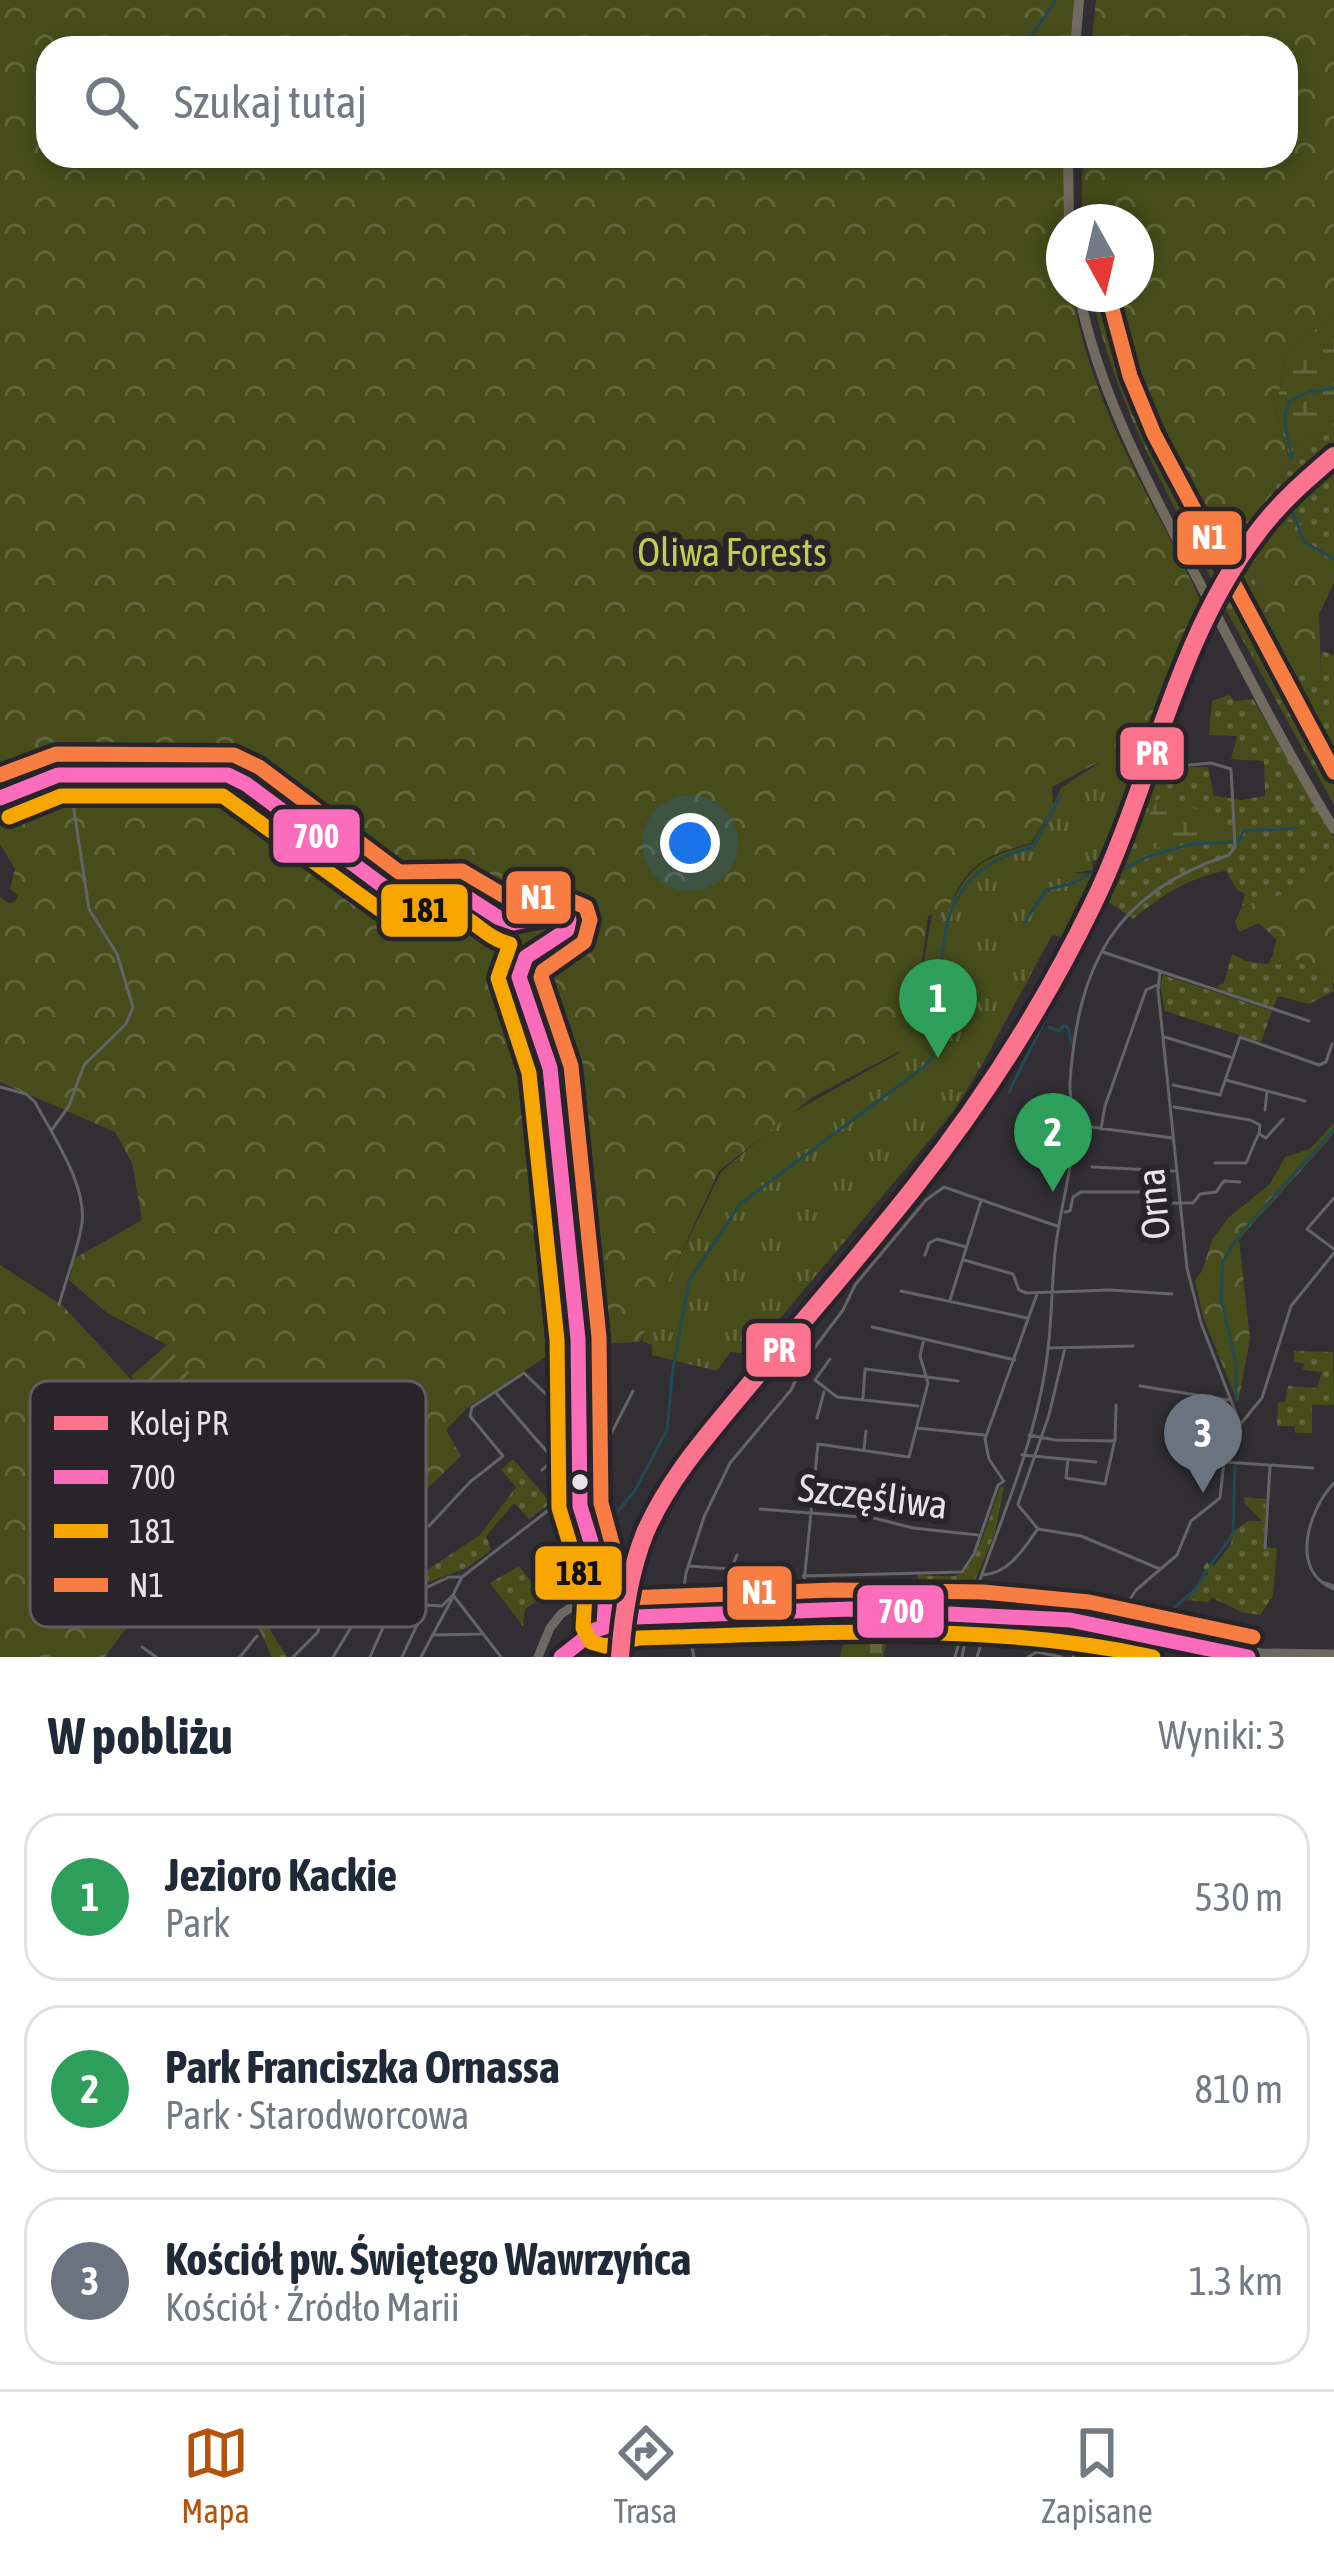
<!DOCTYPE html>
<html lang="pl">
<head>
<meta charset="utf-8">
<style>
	body { margin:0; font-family:"Asap Condensed",sans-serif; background:#f6f6f7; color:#1f2937 }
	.compass { position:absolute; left:1046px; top:204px; width:108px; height:108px; border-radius:50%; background:#fff; box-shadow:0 6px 18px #0003; rotate:172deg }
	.you { position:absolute; left:690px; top:843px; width:42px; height:42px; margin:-30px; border:9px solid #fff; border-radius:50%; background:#1a73e8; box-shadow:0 0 0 18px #1a73e833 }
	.badge { display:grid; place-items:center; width:78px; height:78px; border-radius:50%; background:#b45309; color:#fff; font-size:39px; font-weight:700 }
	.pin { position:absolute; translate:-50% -99px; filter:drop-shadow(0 3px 6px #0008) }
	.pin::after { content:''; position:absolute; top:63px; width:42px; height:36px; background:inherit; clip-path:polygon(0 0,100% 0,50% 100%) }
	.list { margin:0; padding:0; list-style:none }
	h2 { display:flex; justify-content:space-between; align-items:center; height:156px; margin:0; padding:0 48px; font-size:51px }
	h2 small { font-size:39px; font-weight:400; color:#747a83 }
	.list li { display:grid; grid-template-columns:78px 1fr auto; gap:36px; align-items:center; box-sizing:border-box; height:168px; margin:0 24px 24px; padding:0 24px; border:3px solid #e0e1e3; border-radius:36px }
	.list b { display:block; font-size:45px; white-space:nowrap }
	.list p { margin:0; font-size:39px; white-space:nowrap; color:#747a83 }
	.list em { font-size:39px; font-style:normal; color:#747a83 }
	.icon { flex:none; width:66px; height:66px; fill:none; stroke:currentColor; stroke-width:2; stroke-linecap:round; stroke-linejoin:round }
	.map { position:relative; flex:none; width:1334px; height:1657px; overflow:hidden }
	.search { position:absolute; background:#fff; box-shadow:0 6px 18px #0003; left:36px; right:36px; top:36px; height:132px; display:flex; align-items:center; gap:30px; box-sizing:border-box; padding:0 42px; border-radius:36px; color:#747a83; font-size:45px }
	.sheet { height:732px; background:#fff }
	nav { display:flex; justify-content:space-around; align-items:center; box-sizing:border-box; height:168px; border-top:3px solid #e0e1e3; background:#fff; font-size:33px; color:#747a83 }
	nav a { display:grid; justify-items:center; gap:6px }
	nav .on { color:#b45309 }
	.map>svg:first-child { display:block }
	.grass { fill:url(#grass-dots) }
	.forest { fill:url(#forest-crowns) }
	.wetland { fill:url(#wetland-marsh) }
	.cemetery { fill:url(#cemetery-stones) }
	.park { fill:url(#park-tufts) }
	.garden { fill:url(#garden-furrows) }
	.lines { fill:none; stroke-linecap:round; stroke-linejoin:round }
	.stream { stroke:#234953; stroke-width:3 }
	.street { stroke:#646366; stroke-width:3 }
	.secondary { stroke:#646366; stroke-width:8 }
	.primary { stroke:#6c6862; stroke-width:9 }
	.highway { stroke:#716a5e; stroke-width:10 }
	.bus-1-casing { stroke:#27242a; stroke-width:24 }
	.bus-2-casing { stroke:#27242a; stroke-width:24 }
	.bus-3-casing { stroke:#27242a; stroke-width:24 }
	.bus-1 { stroke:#fb6dba; stroke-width:15 }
	.bus-2 { stroke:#f7a600; stroke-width:15 }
	.bus-3 { stroke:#f77d43; stroke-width:15 }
	.rail-1-casing { stroke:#27242a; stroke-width:27 }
	.rail-1 { stroke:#fc738d; stroke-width:18 }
	.bus-dot { fill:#e6e4e8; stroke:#27242a; stroke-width:4.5 }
	.labels { text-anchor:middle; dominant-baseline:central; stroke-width:12; stroke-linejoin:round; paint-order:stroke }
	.park-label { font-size:39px; fill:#bccf50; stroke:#27242a }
	.street-label { font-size:39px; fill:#e6e4e8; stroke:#27242a }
	.key { fill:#27242a; stroke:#605e63; stroke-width:3 }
	.key-label { font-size:33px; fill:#e6e4e8 }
	.line-badge { stroke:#27242a; stroke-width:4.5 }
	.badge-label { font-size:33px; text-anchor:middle; font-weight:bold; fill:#fff }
	.pale-badge-label { font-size:33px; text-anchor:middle; font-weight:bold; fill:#111 }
</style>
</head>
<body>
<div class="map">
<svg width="1334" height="1657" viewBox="0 0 1334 1657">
	<defs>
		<pattern id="grass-dots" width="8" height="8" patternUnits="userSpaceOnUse" patternTransform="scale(3)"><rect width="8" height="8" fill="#464d1b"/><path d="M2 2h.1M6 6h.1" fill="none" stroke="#61663c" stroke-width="1.8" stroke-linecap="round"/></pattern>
		<pattern id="forest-crowns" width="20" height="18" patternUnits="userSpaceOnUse" patternTransform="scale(3)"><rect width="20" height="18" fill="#464d1b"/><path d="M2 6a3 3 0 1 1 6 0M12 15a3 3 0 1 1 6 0" fill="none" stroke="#61663c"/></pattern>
		<pattern id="wetland-marsh" width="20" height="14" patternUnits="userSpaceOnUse" patternTransform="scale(3)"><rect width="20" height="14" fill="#464d1b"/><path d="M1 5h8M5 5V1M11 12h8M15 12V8" fill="none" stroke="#61663c"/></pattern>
		<pattern id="cemetery-stones" width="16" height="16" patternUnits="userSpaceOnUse" patternTransform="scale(3)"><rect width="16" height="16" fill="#464d1b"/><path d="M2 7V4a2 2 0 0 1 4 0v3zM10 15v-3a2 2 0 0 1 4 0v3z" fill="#61663c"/></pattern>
		<pattern id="park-tufts" width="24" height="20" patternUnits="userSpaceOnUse" patternTransform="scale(3)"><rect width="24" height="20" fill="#464d1b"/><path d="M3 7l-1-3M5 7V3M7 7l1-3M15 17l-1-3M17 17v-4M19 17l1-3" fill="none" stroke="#61663c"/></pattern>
		<pattern id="garden-furrows" width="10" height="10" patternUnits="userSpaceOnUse" patternTransform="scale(3)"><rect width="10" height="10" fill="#464d1b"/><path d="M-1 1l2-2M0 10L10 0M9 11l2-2" fill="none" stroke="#61663c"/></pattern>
	</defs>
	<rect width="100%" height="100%" fill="#312f33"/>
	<path class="grass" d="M1334,427V561L1312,545L1301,523L1274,522C1258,549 1245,572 1263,601L1253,656L1267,679L1298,671L1321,672V651L1334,655V805L1220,599L1252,540L1270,516L1274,520L1275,511L1268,498L1290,461L1287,448Z
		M1229,695L1234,701L1253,699L1334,838V870L1330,866L1303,889L1242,906L1245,894L1237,890L1226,871C1190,876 1161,896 1133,919L1100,896L1166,741L1170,746L1167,767H1208L1214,796L1242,800L1265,796L1264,761L1231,759L1237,736L1209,735L1212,701Z
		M1232,954L1246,961L1268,964L1273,955L1278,965L1293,958L1318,973L1331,976L1334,991L1309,1004L1278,996L1273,1008L1222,990L1217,986L1224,983Z
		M1163,975L1272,1011L1261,1042L1165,1011L1160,984Z
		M1294,1351L1333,1352L1334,1405H1312V1433H1295V1426H1277L1278,1403L1285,1402L1288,1386L1317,1388L1322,1372L1303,1370L1304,1363L1294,1362Z
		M513,1459L551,1503L529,1519L514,1503L486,1536L491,1550L467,1568L415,1587L383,1517L415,1578L480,1535L516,1487L501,1470Z
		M1004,1486L995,1533L971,1590L917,1592L918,1575C930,1575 947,1578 958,1575C976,1570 993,1506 1000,1487Z
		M1244,1497L1266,1499L1264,1547L1277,1548L1273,1596L1260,1615L1241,1612L1211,1597L1208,1602L1187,1600L1208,1573L1203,1568L1207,1562L1214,1566L1230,1546L1234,1531L1248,1521H1262L1245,1504Z
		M519,1566L543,1597L525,1609L523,1626L490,1583Z"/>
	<path class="forest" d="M0,0H1074L1070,48H48V156H1064V294H1073C1090,405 1152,498 1199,597C1203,634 1175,698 1159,731L1132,744L1117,758L1093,765L1052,787L1053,805L1031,843C984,856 967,863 948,910L928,916L918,993L900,1051L813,1097L719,1171L640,1342L582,1345L553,1068L523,978L532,957L573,932L576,925L573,916L561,911L511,919C489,910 477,890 452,886C432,883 413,893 394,889L249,781L230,772H57L38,776L0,795Z
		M1096,0H1334V313L1285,356L1276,412L1290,461C1279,478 1272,495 1264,513C1252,539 1229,561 1216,587C1167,492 1113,400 1092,294H1136V222H1082V156H1286V48H1091Z
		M1274,522L1301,523L1312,545L1334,561V583L1319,614L1321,673L1298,671L1267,679L1253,656L1263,601C1245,571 1258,549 1274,522Z
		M221,779L252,793L388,894C411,901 431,889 453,894C480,900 492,923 520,924C537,925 551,915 566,922C553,943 522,945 516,973L547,1069L575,1343L563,1346L468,1407L446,1430L461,1456L404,1511L400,1507L382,1517L360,1470L238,1542L244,1569L242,1585L287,1657H271C262,1626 238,1601 227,1571L191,1556L184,1558L162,1597H149L105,1657H0V1265L63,1306L151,1401L167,1345L107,1313L69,1280L75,1258L142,1220L132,1163L115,1132L0,1082V897L9,903L15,902L18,895L10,889L15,869L0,844V803L51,780Z
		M1324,866L1334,870V985L1331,976L1318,973L1293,958L1278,965L1273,955L1276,939L1259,923L1239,932L1235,922L1242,906L1302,889Z
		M1334,1123L1332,1136L1239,1239L1250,1339L1238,1403L1203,1317L1195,1280L1202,1271L1212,1240L1228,1218L1270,1184L1285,1157L1310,1149Z"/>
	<path class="wetland" d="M1334,313V427L1287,448L1276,412L1285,356Z
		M1164,793L1200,811L1228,838L1221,842L1189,841L1143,851C1139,836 1152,803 1164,793Z"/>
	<path class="cemetery" d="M849,1617L892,1618L883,1657H840Z"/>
	<path class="park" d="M1123,748L1127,793L1097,860L1092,861L1093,870L1072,873L1092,874L1061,937L1052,935L983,1063L953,1112L750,1354L730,1352L717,1371L652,1355V1345L642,1341L647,1324L721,1172L787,1116L899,1053L918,995L932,915L946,911C974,863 977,860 1032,844L1062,787Z"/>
	<path class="garden" d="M167,1345L189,1372L188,1384L151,1401L144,1397L143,1388L131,1376Z"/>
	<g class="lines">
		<path class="stream" d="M1023,48L1056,0
			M1292,458L1284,419L1289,401L1309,392L1334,388
			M1292,510L1304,542L1334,559
			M1239,842L1243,831L1296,828
			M1122,870L1149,856L1191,844L1232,842
			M1024,923L1046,890L1070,884L1097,871
			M1049,1027L1059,1031L1064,1025L1068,1028L1071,1043
			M932,1056C947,1038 941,1024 941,1002C940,923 948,869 1033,847L1061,795
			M1009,1092L1055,1000
			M1236,1400V1364L1221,1299L1223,1261L1240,1234L1334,1130
			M1225,1443L1231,1414
			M618,1511L634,1492L667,1430L673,1368L689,1281L740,1204L925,1066L931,1058
			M1211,1564L1233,1534L1235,1465
			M1162,1618L1196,1589L1206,1571
			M1128,1657L1137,1643"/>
		<path class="street" d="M1103,952L1309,1021
			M1160,972L1158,990L1187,1268L1201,1323L1239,1421
			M1165,1037L1230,1057
			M1226,1080L1305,1101
			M1173,1085L1220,1095L1240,1037L1319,1065L1326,1062L1332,1044
			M0,1087L26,1094L35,1102C52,1134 87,1185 82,1223C78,1250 66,1278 59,1305
			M1174,1107L1250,1120L1260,1125L1259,1134L1266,1138L1283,1119
			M1265,1110L1267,1092
			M1076,1125L1173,1138
			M1101,1129L1105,1106L1146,990L1157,985
			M51,1131L69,1106L84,1065L126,1024L133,1007L117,954L89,909L69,777
			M1215,1163H1246L1258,1135
			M1092,1167L1174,1171
			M1334,1198L1307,1229L1334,1249
			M1065,1212L1070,1211L1073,1197L1081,1192H1155L1163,1203H1193L1200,1194L1216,1192L1224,1181L1240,1182
			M925,1255L929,1243L937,1239L966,1247
			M964,1260L1013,1274L1019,1290L1026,1293L1110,1290L1172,1294
			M901,1291L1027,1318
			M950,1300L981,1201
			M872,1327L1015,1360
			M1049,1348L1133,1346
			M830,1359L815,1380L837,1397L918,1406
			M1140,1386L1228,1400
			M496,1393L548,1453L551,1462L542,1470
			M863,1398L865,1369L958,1381
			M817,1418L824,1392
			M917,1428L984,1435
			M1029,1435L1055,1440L1115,1441L1116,1405
			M864,1449L866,1431
			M1022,1455L1096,1462
			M1068,1459L1066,1478L1105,1484L1114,1444
			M1225,1462L1313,1468
			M1003,1480L989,1459L985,1439L1037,1294
			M1334,1483C1308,1510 1289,1572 1334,1589
			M1018,1504L1049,1415L1065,1348
			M1019,1506L1038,1529L1081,1536L1160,1569
			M760,1509L874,1518L913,1528L978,1535
			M429,1526L470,1482L503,1456L470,1416L472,1407L524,1373L552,1400L574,1431
			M1265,1548L1270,1466
			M689,1566L731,1569L737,1555
			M983,1575C1009,1573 1023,1550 1037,1530
			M803,1576L962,1572L974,1554L998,1485L1004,1481
			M1322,1582L1334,1586
			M686,1587L691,1637
			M802,1602L818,1444L909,1457L928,1383L920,1356L924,1339
			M311,1604L354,1596L386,1599L417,1592L449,1577H460
			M269,1605L275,1615L304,1621L359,1614L388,1616L428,1605L442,1606L452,1596
			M1116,1620L1136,1590L1177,1555L1191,1521L1220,1498L1225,1452L1238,1427L1262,1398L1291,1306L1334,1253
			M433,1635L482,1634
			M142,1647L156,1657
			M240,1657L257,1636
			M293,1657L318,1632L320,1622
			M333,1657L359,1614
			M370,1657L388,1616
			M402,1657L425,1608
			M421,1657L453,1597
			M501,1657L453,1595L462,1577L568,1495L607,1494L610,1436L633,1391
			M694,1657L682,1601L686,1573L704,1517L730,1463L791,1390L806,1359L843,1310L855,1285L926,1200L944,1187L1057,1226
			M955,1657C981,1561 1029,1470 1045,1371C1052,1332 1051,1292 1055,1253C1059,1213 1071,1175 1074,1136C1076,1117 1069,1100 1070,1082C1078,966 1113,893 1229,855L1235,847L1231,769L1211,763L1179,766
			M962,1657L970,1616
			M977,1657L987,1626
			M1028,1657L1037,1652L1061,1657
			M1073,1657L1085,1637L1106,1640
			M1097,1657L1108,1633
			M1146,1657L1154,1643"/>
		<path class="secondary" d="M0,798L33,782L58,775H228L246,784L391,892C414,898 434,885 457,891C479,896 493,922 514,923C534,923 552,909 569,920L567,930L526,957L519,977L551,1075L578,1339L580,1506L606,1591V1657"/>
		<path class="primary" d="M861,1610L1070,1620L1248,1657
			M538,1657L550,1628L561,1614L578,1603L600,1596L682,1604L1045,1606L1261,1653L1334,1654
			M561,1657L595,1630L636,1617L845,1610"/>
		<path class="highway" d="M1075,48L1079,0
			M1068,156L1069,222
			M1079,294C1100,395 1147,481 1194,572C1239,658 1283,746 1334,829"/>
		<defs>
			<path id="bus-1" d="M0,798L58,775H228L246,784L391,892L457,891L499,918L514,923L549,916L569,920L567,930L526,957L519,977L550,1068L578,1339L580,1506L606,1591L604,1625
				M561,1657L595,1630L636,1617L850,1609L1070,1620L1248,1657"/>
			<path id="bus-2" d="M9,817L61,796H223L382,911C405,917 428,906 450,911C472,916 486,939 510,944L498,978L529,1073L557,1340L559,1508L585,1594L583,1628L591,1642L605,1646L639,1638C811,1634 983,1620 1153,1657"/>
			<path id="bus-3" d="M1108,294L1130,376L1154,434L1334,772
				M0,775L56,754L234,755L259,767L399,872L462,871L513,901L557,895L586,907L590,920L584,942L543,971L541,977L571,1066L599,1337L601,1503L627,1598L834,1590L983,1592L1089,1602L1253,1637"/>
		</defs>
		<use href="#bus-1" class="bus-1-casing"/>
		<use href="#bus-2" class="bus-2-casing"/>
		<use href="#bus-3" class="bus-3-casing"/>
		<use href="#bus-1" class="bus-1"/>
		<use href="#bus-2" class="bus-2"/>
		<use href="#bus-3" class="bus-3"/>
		<defs>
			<path id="rail-1" d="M620,1657C623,1614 629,1573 645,1533C669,1477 711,1431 749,1385C804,1320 860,1256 913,1189C982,1102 1043,1007 1092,906C1151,786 1175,640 1257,533C1279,503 1306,480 1334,456"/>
		</defs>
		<use href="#rail-1" class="rail-1-casing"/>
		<use href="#rail-1" class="rail-1"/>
	</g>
	<circle class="bus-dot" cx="580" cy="1482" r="10"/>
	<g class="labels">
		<g class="park-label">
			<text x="732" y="552">Oliwa Forests</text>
		</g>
		<g class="street-label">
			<text transform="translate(1153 1204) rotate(-95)">Orna</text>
			<text transform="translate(873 1496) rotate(7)">Szczęśliwa</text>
		</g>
	</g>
	<rect x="30" y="1381" width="396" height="246" rx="18" class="key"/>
	<rect x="54" y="1416" width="54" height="14" fill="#fc738d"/>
	<rect x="54" y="1470" width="54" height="14" fill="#fb6dba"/>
	<rect x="54" y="1524" width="54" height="14" fill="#f7a600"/>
	<rect x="54" y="1578" width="54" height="14" fill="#f77d43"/>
	<g class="key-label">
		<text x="129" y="1435">Kolej PR</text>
		<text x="129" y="1489">700</text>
		<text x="129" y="1543">181</text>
		<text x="129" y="1597">N1</text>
	</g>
	<g class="line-badge">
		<rect x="1175" y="509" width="69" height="58" rx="12" fill="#f77d43"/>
		<rect x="1118" y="725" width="68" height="57" rx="12" fill="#fc738d"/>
		<rect x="271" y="807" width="91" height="58" rx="12" fill="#fb6dba"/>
		<rect x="504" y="869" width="69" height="57" rx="12" fill="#f77d43"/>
		<rect x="379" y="882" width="91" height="57" rx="12" fill="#f7a600"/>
		<rect x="744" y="1321" width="69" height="58" rx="12" fill="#fc738d"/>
		<rect x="533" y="1544" width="91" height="58" rx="12" fill="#f7a600"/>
		<rect x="725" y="1564" width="69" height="58" rx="12" fill="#f77d43"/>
		<rect x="855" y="1583" width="91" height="57" rx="12" fill="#fb6dba"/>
	</g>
	<g class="badge-label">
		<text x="1209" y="549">N1</text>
		<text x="1152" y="765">PR</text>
		<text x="316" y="848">700</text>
		<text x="538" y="909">N1</text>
		<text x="779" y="1362">PR</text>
		<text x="759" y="1604">N1</text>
		<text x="901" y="1623">700</text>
	</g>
	<g class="pale-badge-label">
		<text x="425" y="922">181</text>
		<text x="579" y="1585">181</text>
	</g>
</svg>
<svg class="compass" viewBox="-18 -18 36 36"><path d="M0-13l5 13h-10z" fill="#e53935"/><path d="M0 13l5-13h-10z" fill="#747a83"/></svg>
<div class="you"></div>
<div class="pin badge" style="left:938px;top:1058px;background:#2e9e5b">1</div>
<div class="pin badge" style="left:1053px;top:1192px;background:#2e9e5b">2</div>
<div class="pin badge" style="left:1203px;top:1493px;background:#6b7280">3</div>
<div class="search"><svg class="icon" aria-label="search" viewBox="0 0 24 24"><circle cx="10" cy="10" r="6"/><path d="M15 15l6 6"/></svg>Szukaj tutaj</div>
</div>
<section class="sheet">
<h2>W pobliżu<small>Wyniki: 3</small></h2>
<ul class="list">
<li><span class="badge" style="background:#2e9e5b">1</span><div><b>Jezioro Kackie</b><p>Park</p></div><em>530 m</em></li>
<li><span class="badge" style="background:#2e9e5b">2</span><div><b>Park Franciszka Ornassa</b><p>Park · Starodworcowa</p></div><em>810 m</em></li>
<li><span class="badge" style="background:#6b7280">3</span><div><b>Kościół pw. Świętego Wawrzyńca</b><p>Kościół · Źródło Marii</p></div><em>1.3 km</em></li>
</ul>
</section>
<nav>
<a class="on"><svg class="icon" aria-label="map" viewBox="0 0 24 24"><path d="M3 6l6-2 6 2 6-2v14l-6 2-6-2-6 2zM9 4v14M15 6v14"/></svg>Mapa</a>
<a><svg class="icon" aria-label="directions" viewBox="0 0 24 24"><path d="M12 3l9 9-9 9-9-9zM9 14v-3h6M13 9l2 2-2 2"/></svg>Trasa</a>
<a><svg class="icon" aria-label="saved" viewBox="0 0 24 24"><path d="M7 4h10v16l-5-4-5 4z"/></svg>Zapisane</a>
</nav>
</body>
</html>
